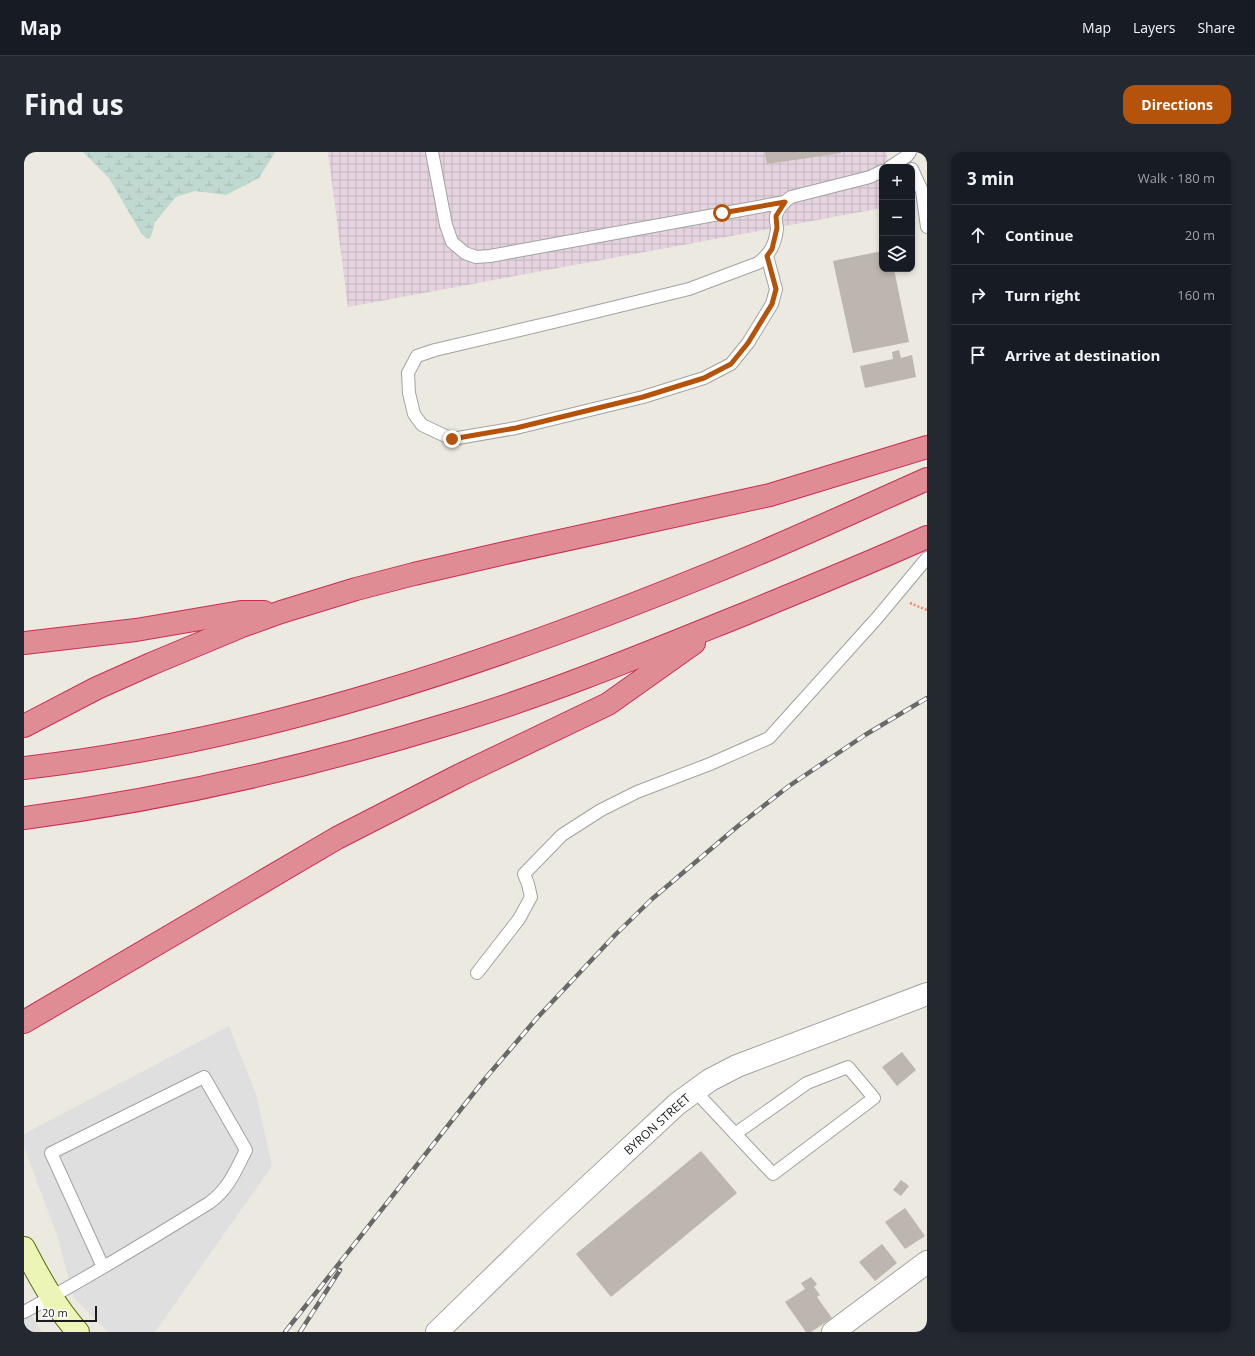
<!DOCTYPE html>
<html lang="en">
<head>
<meta charset="utf-8">
<style>
	body { margin:0; font-family:"Open Sans",sans-serif; background:#242831; color:#f1f3f6 }
	.controls { position:absolute; right:12px; top:12px; display:grid; overflow:hidden; border-radius:8px; box-shadow:0 2px 6px #0003 }
	.controls button { width:36px; height:36px; display:grid; place-items:center; padding:0; border:0; border-bottom:1px solid #363941; background:#171b24; color:#f1f3f6; font:20px sans-serif }
	.scale { position:absolute; left:12px; bottom:10px; width:61px; box-sizing:border-box; padding-left:4px; border:2px solid #1b1b1b; border-top:0; font-size:11px; line-height:14px; white-space:nowrap; color:#1b1b1b; -webkit-text-stroke:3px #fff; paint-order:stroke }
	.stop { position:absolute; width:12px; height:12px; margin:-9px; border:3px solid #b45309; border-radius:50%; background:#fff }
	.stop.end { background:#b45309; border-color:#fff; box-shadow:0 1px 4px #0008 }
	.list { margin:0; padding:0; list-style:none }
	h2 { display:flex; justify-content:space-between; align-items:center; height:52px; margin:0; padding:0 16px; font-size:17px }
	h2 small { font-size:13px; font-weight:400; color:#9ea1a6 }
	.list li { display:grid; grid-template-columns:26px 1fr auto; gap:12px; align-items:center; box-sizing:border-box; height:60px; padding:0 16px; border-top:1px solid #363941 }
	.list b { display:block; font-size:15px; white-space:nowrap }
	.list em { font-size:13px; font-style:normal; color:#9ea1a6 }
	.icon { flex:none; width:22px; height:22px; fill:none; stroke:currentColor; stroke-width:2; stroke-linecap:round; stroke-linejoin:round }
	.map { position:relative; flex:none; width:903px; height:1180px; overflow:hidden; border-radius:12px }
	header { display:flex; align-items:center; gap:24px; box-sizing:border-box; height:56px; padding:0 20px; background:#171b24; border-bottom:1px solid #363941 }
	header strong { font-size:19px }
	nav { display:flex; gap:22px; margin-inline-start:auto; font-size:14px }
	.intro { display:flex; align-items:center; justify-content:space-between; box-sizing:border-box; height:96px; padding:0 24px }
	h1 { margin:0; font-size:28px }
	.button { padding:10px 18px; border-radius:12px; background:#b45309; color:#fff; font-size:14px; font-weight:700 }
	main { display:flex; gap:24px; padding:0 24px }
	aside { flex:1; background:#171b24; border-radius:12px; box-shadow:0 2px 6px #0003 }
	.map>svg:first-child { display:block }
	.industrial { fill:url(#industrial-grid) }
	.wetland { fill:url(#wetland-marsh) }
	.parking { fill:#dfdfdf }
	.building { fill:#bcb6ae }
	.lines { fill:none; stroke-linecap:round; stroke-linejoin:round }
	.lane-casing { stroke:#a2a2a2; stroke-width:14 }
	.street-casing { stroke:#a2a2a2; stroke-width:24 }
	.secondary-casing { stroke:#576a0b; stroke-width:24 }
	.highway-casing { stroke:#cb2d55; stroke-width:24 }
	.path { stroke:#f1876d; stroke-width:2.5; stroke-dasharray:2 2; stroke-linecap:butt }
	.lane { stroke:#fff; stroke-width:12 }
	.street { stroke:#fff; stroke-width:22 }
	.secondary { stroke:#ecf5b6; stroke-width:22 }
	.highway { stroke:#e08c94; stroke-width:22 }
	.rail-casing { stroke:#696969; stroke-width:4.5 }
	.rail { stroke:#fff; stroke-width:3; stroke-dasharray:9; stroke-linecap:butt }
	.route { stroke:#b45309; stroke-width:5 }
	.labels { text-anchor:middle; dominant-baseline:central; stroke-width:3; stroke-linejoin:round; paint-order:stroke }
	.street-label { font-size:12px; fill:#1b1b1b; stroke:#fff }
</style>
</head>
<body>
<header>
<strong>Map</strong>
<nav><a>Map</a><a>Layers</a><a>Share</a></nav>
</header>
<div class="intro"><h1>Find us</h1><a class="button">Directions</a></div>
<main>
<div class="map">
<svg width="903" height="1180" viewBox="0 0 903 1180">
	<defs>
		<pattern id="industrial-grid" width="8" height="8" patternUnits="userSpaceOnUse"><rect width="8" height="8" fill="#e5d3e0"/><path d="M0 4h8M4 0v8" fill="none" stroke="#c4b5c0"/></pattern>
		<pattern id="wetland-marsh" width="20" height="14" patternUnits="userSpaceOnUse"><rect width="20" height="14" fill="#bfd9d0"/><path d="M1 5h8M5 5V1M11 12h8M15 12V8" fill="none" stroke="#a4bab2"/></pattern>
	</defs>
	<rect width="100%" height="100%" fill="#ece9e1"/>
	<path class="industrial" d="M304,0H862L865,15H858V56L324,155Z"/>
	<path class="wetland" d="M59,0H251L235,26L202,43L171,39L152,45L131,70L127,85L123,87L117,81L85,26Z"/>
	<path class="parking" d="M205,874L232,942L248,1014L131,1180H84L50,1146L33,1083L0,995V982Z
		M0,1152L18,1180H0Z"/>
	<path class="building" d="M741,0H817V1L743,12Z
		M858,99V117H870L885,190L829,201L809,109Z
		M875,198L877,206L888,203L892,225L841,236L836,214L869,207L868,200Z
		M878,900L892,918L873,934L858,915Z
		M677,999L713,1041L587,1145L552,1102Z
		M877,1028L885,1034L877,1044L869,1038Z
		M881,1056L901,1084L881,1097L861,1070Z
		M858,1092L873,1111L851,1129L835,1110Z
		M787,1125L793,1132L790,1135L796,1143L793,1145L808,1166L787,1180H782L761,1150L781,1137L777,1131Z"/>
	<g class="lines">
		<defs>
			<path id="lane" d="M408,0L422,73L428,90L441,101L452,105L466,104L761,50
				M866,15L883,4L886,0
				M888,17L898,39L903,75
				M743,104L752,137L748,152L724,191L707,212L680,226L619,245L492,276L428,287L398,273L390,262L385,241L384,221L393,204L411,198L534,169L665,137L734,111C746,102 751,93 753,77C753,73 751,68 752,64C754,56 761,49 767,45L846,25L858,19
				M453,821L495,767L507,745L504,732L500,722L538,683L577,658L613,640L686,612L745,586L853,466L903,406
				M671,939L749,1022L850,946L824,915L783,931L711,982
				M0,1160C63,1126 124,1089 185,1051C204,1038 212,1018 222,998L180,925L27,1001L79,1115"/>
			<path id="street" d="M413,1180L523,1073L653,952L686,928L713,914L903,842
				M809,1180L903,1110"/>
			<path id="secondary" d="M0,1096C15,1125 32,1156 54,1180"/>
			<path id="highway" d="M0,491L112,478L217,460H240
				M0,574L73,536L127,512L218,474L257,460L332,437L390,422L481,401L746,343L903,295
				M0,616C238,589 467,511 688,421C760,392 831,359 903,327
				M0,666C145,647 288,614 428,571C528,541 626,500 723,461C783,436 843,412 903,385
				M0,870L313,686L436,623L584,552L670,491"/>
		</defs>
		<use href="#lane" class="lane-casing"/>
		<use href="#street" class="street-casing"/>
		<use href="#secondary" class="secondary-casing"/>
		<use href="#highway" class="highway-casing"/>
		<path class="path" d="M886,451L903,458"/>
		<use href="#lane" class="lane"/>
		<use href="#street" class="street"/>
		<use href="#secondary" class="secondary"/>
		<use href="#highway" class="highway"/>
		<defs>
			<path id="rail" d="M261,1180L460,928L513,866L592,782L628,747L714,674L765,634L841,583L903,546
				M276,1180L316,1118"/>
		</defs>
		<use href="#rail" class="rail-casing"/>
		<use href="#rail" class="rail"/>
	</g>
	<g class="lines">
		<path class="route" d="M428,287L492,276L619,245L680,226L707,212L724,191L748,152L752,137L743,104L748,97L753,76L752,64L761,50L698,61"/>
	</g>
	<g class="labels">
		<g class="street-label">
			<text transform="translate(633 972) rotate(-42)">BYRON STREET</text>
		</g>
	</g>
</svg>
<div class="controls">
<button>+</button>
<button>−</button>
<button><svg class="icon" aria-label="layers" viewBox="0 0 24 24"><path d="M12 4l9 5-9 5-9-5zM3 14l9 5 9-5"/></svg></button>
</div>
<div class="scale">20 m</div>
<div class="stop" style="left:698px;top:61px"></div>
<div class="stop end" style="left:428px;top:287px"></div>
</div>
<aside>
<h2>3 min<small>Walk · 180 m</small></h2>
<ul class="list">
<li><svg class="icon" aria-label="ahead" viewBox="0 0 24 24"><path d="M12 20V5M6 11l6-6 6 6"/></svg><div><b>Continue</b></div><em>20 m</em></li>
<li><svg class="icon" aria-label="right" viewBox="0 0 24 24"><path d="M7 20v-9h11M14 6l5 5-5 5"/></svg><div><b>Turn right</b></div><em>160 m</em></li>
<li><svg class="icon" aria-label="arrive" viewBox="0 0 24 24"><path d="M6 21V4h12l-3 4 3 4H6"/></svg><div><b>Arrive at destination</b></div></li>
</ul>
</aside>
</main>
</body>
</html>
